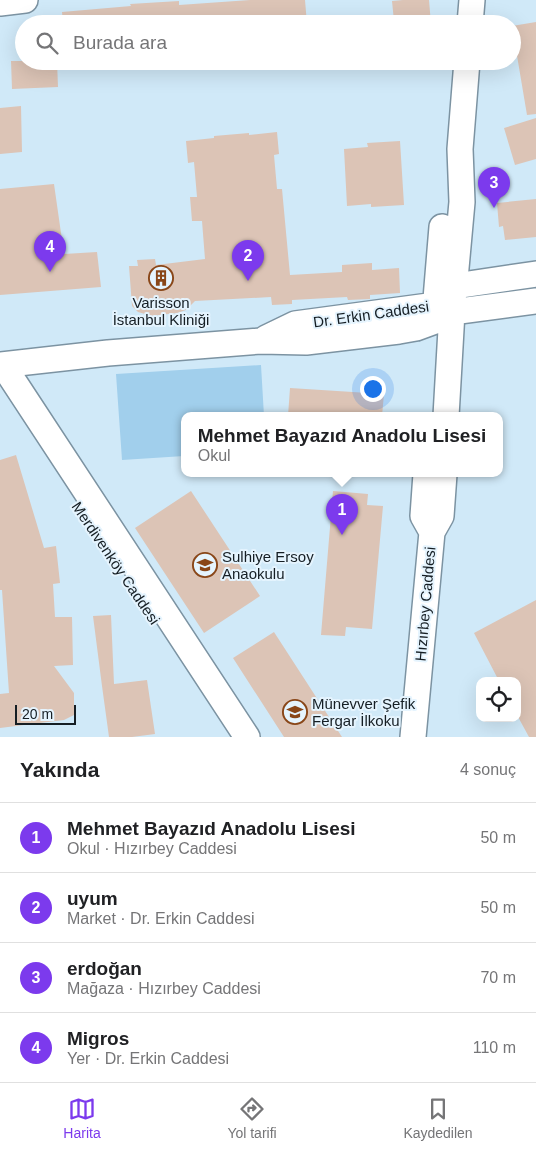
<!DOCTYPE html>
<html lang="tr">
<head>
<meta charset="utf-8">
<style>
	body { margin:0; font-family:Arial,sans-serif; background:#f6f6f6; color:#202124 }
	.controls { position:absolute; right:15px; bottom:15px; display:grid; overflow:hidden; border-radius:10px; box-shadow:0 5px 20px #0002 }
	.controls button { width:45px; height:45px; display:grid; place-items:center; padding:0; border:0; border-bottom:1px solid #e0e0e0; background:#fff; color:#202124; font:25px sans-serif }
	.scale { position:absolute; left:15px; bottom:12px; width:61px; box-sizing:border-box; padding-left:5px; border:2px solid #151e24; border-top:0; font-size:14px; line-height:18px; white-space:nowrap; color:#151e24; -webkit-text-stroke:4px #e5f4fe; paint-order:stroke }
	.you { position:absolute; left:372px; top:388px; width:18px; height:18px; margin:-12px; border:4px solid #fff; border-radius:50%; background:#1a73e8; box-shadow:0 0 0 8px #1a73e833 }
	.badge { display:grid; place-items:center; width:32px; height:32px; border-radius:50%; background:#7c3aed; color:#fff; font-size:16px; font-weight:700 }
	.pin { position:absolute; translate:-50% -41px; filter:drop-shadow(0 1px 2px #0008) }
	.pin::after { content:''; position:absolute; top:26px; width:18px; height:15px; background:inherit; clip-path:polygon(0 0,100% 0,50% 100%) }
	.popup { position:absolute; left:181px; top:412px; width:322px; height:65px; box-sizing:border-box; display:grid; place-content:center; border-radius:10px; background:#fff; filter:drop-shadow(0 1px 4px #0005); font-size:16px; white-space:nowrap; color:#757577 }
	.popup b { font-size:19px; color:#202124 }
	.popup::after { content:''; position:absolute; left:50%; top:100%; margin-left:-10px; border:10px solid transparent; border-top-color:#fff }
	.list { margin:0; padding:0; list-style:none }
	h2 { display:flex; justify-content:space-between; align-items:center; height:65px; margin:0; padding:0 20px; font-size:21px }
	h2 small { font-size:16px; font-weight:400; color:#757577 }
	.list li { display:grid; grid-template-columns:32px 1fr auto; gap:15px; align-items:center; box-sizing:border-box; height:70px; padding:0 20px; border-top:1px solid #e0e0e0 }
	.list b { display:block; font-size:19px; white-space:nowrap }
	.list p { margin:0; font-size:16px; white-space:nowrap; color:#757577 }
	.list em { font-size:16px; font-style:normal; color:#757577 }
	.icon { flex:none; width:28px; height:28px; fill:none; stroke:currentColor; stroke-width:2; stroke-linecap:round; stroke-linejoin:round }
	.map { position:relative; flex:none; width:536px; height:737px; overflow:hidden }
	.search { position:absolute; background:#fff; box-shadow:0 5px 20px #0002; left:15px; right:15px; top:15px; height:55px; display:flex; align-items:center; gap:12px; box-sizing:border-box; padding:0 18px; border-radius:28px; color:#757577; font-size:19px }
	.sheet { height:345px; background:#fff }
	nav { display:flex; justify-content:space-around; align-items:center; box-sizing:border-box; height:70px; border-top:1px solid #e0e0e0; background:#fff; font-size:14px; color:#757577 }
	nav a { display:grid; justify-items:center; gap:2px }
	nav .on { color:#7c3aed }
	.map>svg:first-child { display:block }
	.green { fill:#a1cfec }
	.building { fill:#dcc4b6 }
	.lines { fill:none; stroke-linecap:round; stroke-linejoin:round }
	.minor-casing { stroke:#7c93a2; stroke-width:28 }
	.minor { stroke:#fff; stroke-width:25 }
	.labels { text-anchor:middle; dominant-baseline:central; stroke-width:4; stroke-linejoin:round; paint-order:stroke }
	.poi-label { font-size:15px; fill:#151e24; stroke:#e5f4fe; text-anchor:start }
	.street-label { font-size:15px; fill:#151e24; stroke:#e5f4fe }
</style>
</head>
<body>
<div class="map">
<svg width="536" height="737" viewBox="0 0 536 737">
	<rect width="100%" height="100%" fill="#d0e9f8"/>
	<path class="green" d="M261,365L264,416H185L184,456L122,460L116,374Z"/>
	<path class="building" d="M250,0H305L307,24H63L62,12L131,6L130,4L179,1V5Z
		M403,0H429L431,24H398V21H394L392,1Z
		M536,22V114L527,115L512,26Z
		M11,61H57L58,87L12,89Z
		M21,106L22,152L0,154V108Z
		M536,118V159L515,165L504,128Z
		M277,132L279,154L274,155L277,189H282L290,275L342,272V265L372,263V270L399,268L400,293L370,295V299L348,300L347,297L292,300V304L272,305L271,297L195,301L186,310L177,313L152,316L138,312L132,306L129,266H138L137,260L155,259L156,265L205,259L202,221H192L190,197H197L194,162L188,163L186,141L214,138V136L249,133V135Z
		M400,141L404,205L371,207V204L347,206L344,149L368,147L367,143Z
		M54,184L64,254L97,252L101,287L0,295V189Z
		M536,199V237L505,240L503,226L499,227L497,203Z
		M290,388L384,394L382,416H288Z
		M16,455L44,548L56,546L60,583L53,584L55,617H72L73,665L54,666L74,693V715L64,720L0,728V694L9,693L2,590H0V460Z
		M191,491L260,596L204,633L135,528Z
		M333,491L368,494L367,505L383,506L372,629L346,627L345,636L321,635Z
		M536,600V737H529L517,715V681H499L474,633Z
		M111,615L114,684L147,680L155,734L132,737H109L102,686L104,685L102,686L93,616Z
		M274,632L342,737H284L233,658Z"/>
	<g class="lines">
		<defs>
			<path id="minor" d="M0,3L25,0
				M470,24L472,0
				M435,311L442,227
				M266,338L295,324L436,305L455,286L536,274
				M0,365L108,353L261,341L306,342L399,331L416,328L435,321L452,312L536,301
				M3,365L247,737
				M446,416L452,312L462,202L460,149L467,61
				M432,532L441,516L444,474
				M413,737L432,532L423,516L426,474"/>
		</defs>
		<use href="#minor" class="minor-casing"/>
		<use href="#minor" class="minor"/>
	</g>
	<defs>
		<symbol id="building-ring" viewBox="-11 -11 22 22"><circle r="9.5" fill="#e5f4fe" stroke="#894618" stroke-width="1.5"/><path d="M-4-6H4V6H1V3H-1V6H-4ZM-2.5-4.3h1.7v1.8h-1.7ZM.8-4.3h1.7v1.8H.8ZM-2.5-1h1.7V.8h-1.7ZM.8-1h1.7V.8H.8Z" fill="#894618"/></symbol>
		<symbol id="school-ring" viewBox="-11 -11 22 22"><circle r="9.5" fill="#e5f4fe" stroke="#894618" stroke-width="1.5"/><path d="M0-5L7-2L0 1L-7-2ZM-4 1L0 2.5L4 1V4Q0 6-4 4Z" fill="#894618"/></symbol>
	</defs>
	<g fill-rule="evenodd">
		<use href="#building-ring" x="147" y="264" width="28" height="28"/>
		<use href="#school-ring" x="191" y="551" width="28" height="28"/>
		<use href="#school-ring" x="281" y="698" width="28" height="28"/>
	</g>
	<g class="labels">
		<g class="poi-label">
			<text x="161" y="302" text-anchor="middle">Varisson<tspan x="161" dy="17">İstanbul Kliniği</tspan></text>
			<text x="222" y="556">Sulhiye Ersoy<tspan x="222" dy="17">Anaokulu</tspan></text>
			<text x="312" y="703">Münevver Şefik<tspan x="312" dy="17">Fergar İlkoku</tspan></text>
		</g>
		<g class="street-label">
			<text transform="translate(371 314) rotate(-8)">Dr. Erkin Caddesi</text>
			<text transform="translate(116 563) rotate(56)">Merdivenköy Caddesi</text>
			<text transform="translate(425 604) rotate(-85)">Hızırbey Caddesi</text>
		</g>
	</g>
</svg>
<div class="controls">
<button><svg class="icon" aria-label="locate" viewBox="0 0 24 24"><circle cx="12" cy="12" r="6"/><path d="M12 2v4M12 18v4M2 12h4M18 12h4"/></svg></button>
</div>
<div class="scale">20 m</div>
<div class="you"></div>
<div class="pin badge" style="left:342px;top:535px">1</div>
<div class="popup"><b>Mehmet Bayazıd Anadolu Lisesi</b>Okul</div>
<div class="pin badge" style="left:248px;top:281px">2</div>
<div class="pin badge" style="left:494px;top:208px">3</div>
<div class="pin badge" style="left:50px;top:272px">4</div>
<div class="search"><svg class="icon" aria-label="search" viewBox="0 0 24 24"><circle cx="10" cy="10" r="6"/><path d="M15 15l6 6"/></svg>Burada ara</div>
</div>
<section class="sheet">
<h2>Yakında<small>4 sonuç</small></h2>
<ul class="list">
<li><span class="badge">1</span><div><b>Mehmet Bayazıd Anadolu Lisesi</b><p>Okul · Hızırbey Caddesi</p></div><em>50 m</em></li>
<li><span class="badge">2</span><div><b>uyum</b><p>Market · Dr. Erkin Caddesi</p></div><em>50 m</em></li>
<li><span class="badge">3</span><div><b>erdoğan</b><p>Mağaza · Hızırbey Caddesi</p></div><em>70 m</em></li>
<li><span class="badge">4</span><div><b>Migros</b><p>Yer · Dr. Erkin Caddesi</p></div><em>110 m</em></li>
</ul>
</section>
<nav>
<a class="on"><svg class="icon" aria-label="map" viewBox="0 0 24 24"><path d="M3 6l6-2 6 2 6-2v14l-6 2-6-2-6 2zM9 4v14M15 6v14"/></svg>Harita</a>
<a><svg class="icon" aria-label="directions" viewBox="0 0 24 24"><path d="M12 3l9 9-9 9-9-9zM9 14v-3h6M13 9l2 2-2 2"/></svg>Yol tarifi</a>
<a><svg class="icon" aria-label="saved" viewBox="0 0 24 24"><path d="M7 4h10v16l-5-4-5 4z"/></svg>Kaydedilen</a>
</nav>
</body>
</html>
